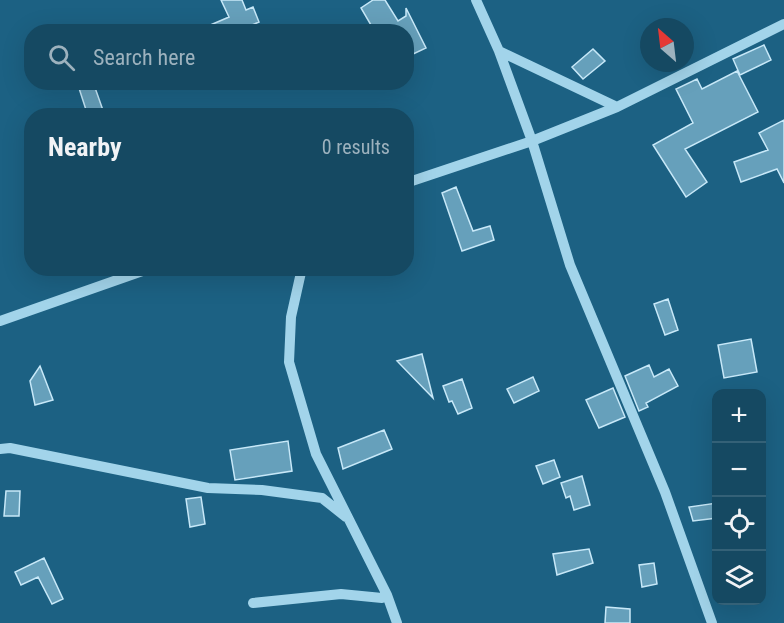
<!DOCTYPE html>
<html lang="en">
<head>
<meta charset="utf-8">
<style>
	body { margin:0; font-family:"Roboto Condensed",sans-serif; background:#1e5068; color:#f1f3f6 }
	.controls { position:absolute; right:18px; bottom:18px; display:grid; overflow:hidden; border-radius:12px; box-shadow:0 6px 24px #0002 }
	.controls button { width:54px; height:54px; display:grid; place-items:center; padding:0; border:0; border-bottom:2px solid #346177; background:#154962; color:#f1f3f6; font:30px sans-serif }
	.compass { position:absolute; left:640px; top:18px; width:54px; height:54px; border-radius:50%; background:#154962; box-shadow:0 6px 24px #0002; rotate:332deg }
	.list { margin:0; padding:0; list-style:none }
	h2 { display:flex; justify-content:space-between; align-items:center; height:78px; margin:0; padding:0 24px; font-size:26px }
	h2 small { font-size:20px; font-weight:400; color:#9db2be }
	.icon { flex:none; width:33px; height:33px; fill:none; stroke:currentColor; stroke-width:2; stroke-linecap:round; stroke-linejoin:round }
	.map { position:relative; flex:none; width:784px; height:623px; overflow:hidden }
	.search { position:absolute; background:#154962; box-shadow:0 6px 24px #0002; left:24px; top:24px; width:390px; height:66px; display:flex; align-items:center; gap:15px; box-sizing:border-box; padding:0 21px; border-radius:24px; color:#9db2be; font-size:22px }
	.panel { position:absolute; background:#154962; box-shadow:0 6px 24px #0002; left:24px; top:108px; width:390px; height:168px; border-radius:24px }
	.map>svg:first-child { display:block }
	.building { fill:#66a0bb; stroke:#c7e8f8; stroke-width:1.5 }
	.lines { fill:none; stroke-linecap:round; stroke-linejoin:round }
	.minor { stroke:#a2d4ea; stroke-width:10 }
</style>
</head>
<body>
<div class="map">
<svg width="784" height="623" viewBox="0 0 784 623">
	<rect width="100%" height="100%" fill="#1c6183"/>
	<path class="building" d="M221,0H242L246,10L253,7L259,22L235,32H194L229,17Z
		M373,0H385L398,21L406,16V8L426,48L411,55L406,47V32H375L361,8Z
		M764,45L771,60L740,75L733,59Z
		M593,49L605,61L583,79L572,67Z
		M737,71L758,112L685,149L707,182L686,197L653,145L693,123L676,89L697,79L702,89Z
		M77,82H93L105,116H88Z
		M784,120V183L777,169L741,182L734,162L768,150L759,133Z
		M456,187L473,231L490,226L494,240L462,251L442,193Z
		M668,299L678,330L665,335L654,304Z
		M751,339L757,372L724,378L718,345Z
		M422,354L433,398L397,361Z
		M649,365L654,377L669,369L678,386L646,403L648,407L639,411L625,376Z
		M40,366L53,400L35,405L30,381Z
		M533,377L539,391L514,403L507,389Z
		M462,379L472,408L458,414L452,401L449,402L443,386Z
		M613,388L625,417L599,428L586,400Z
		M384,430L392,449L343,469L338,448Z
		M288,441L292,471L235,480L230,450Z
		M554,460L560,477L543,484L536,466Z
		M582,476L590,505L574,510L570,496L566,498L561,483Z
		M6,491H20L19,516H4Z
		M201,497L205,524L190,527L186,499Z
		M717,503V518L693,521L689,507Z
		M589,549L593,563L557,575L553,554Z
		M44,558L63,599L52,604L38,577L21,585L15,572Z
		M654,563L657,584L642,587L639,565Z
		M606,607L630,609V623H605Z"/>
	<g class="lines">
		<path class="minor" d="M476,0L499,51L617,107
			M499,51L532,141L570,265L665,492L712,623
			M406,183L532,141L617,107L784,24
			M302,268L291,317L289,362L316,454L387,595L397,623
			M0,321L151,268
			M0,449L10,448L208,488L262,490L322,498L346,517
			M253,603L341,594L382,598L387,595"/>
	</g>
</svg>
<div class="controls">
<button>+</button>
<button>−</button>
<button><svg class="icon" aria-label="locate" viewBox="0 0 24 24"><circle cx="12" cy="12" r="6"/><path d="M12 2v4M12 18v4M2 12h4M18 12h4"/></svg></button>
<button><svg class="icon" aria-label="layers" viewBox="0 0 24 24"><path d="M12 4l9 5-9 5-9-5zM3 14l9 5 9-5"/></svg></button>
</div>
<svg class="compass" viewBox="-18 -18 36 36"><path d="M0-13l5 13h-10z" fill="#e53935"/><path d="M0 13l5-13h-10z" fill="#9db2be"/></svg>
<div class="search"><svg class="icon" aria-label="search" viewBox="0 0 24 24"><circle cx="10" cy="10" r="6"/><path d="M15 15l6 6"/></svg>Search here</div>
<section class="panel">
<h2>Nearby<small>0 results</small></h2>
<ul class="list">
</ul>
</section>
</div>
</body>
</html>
